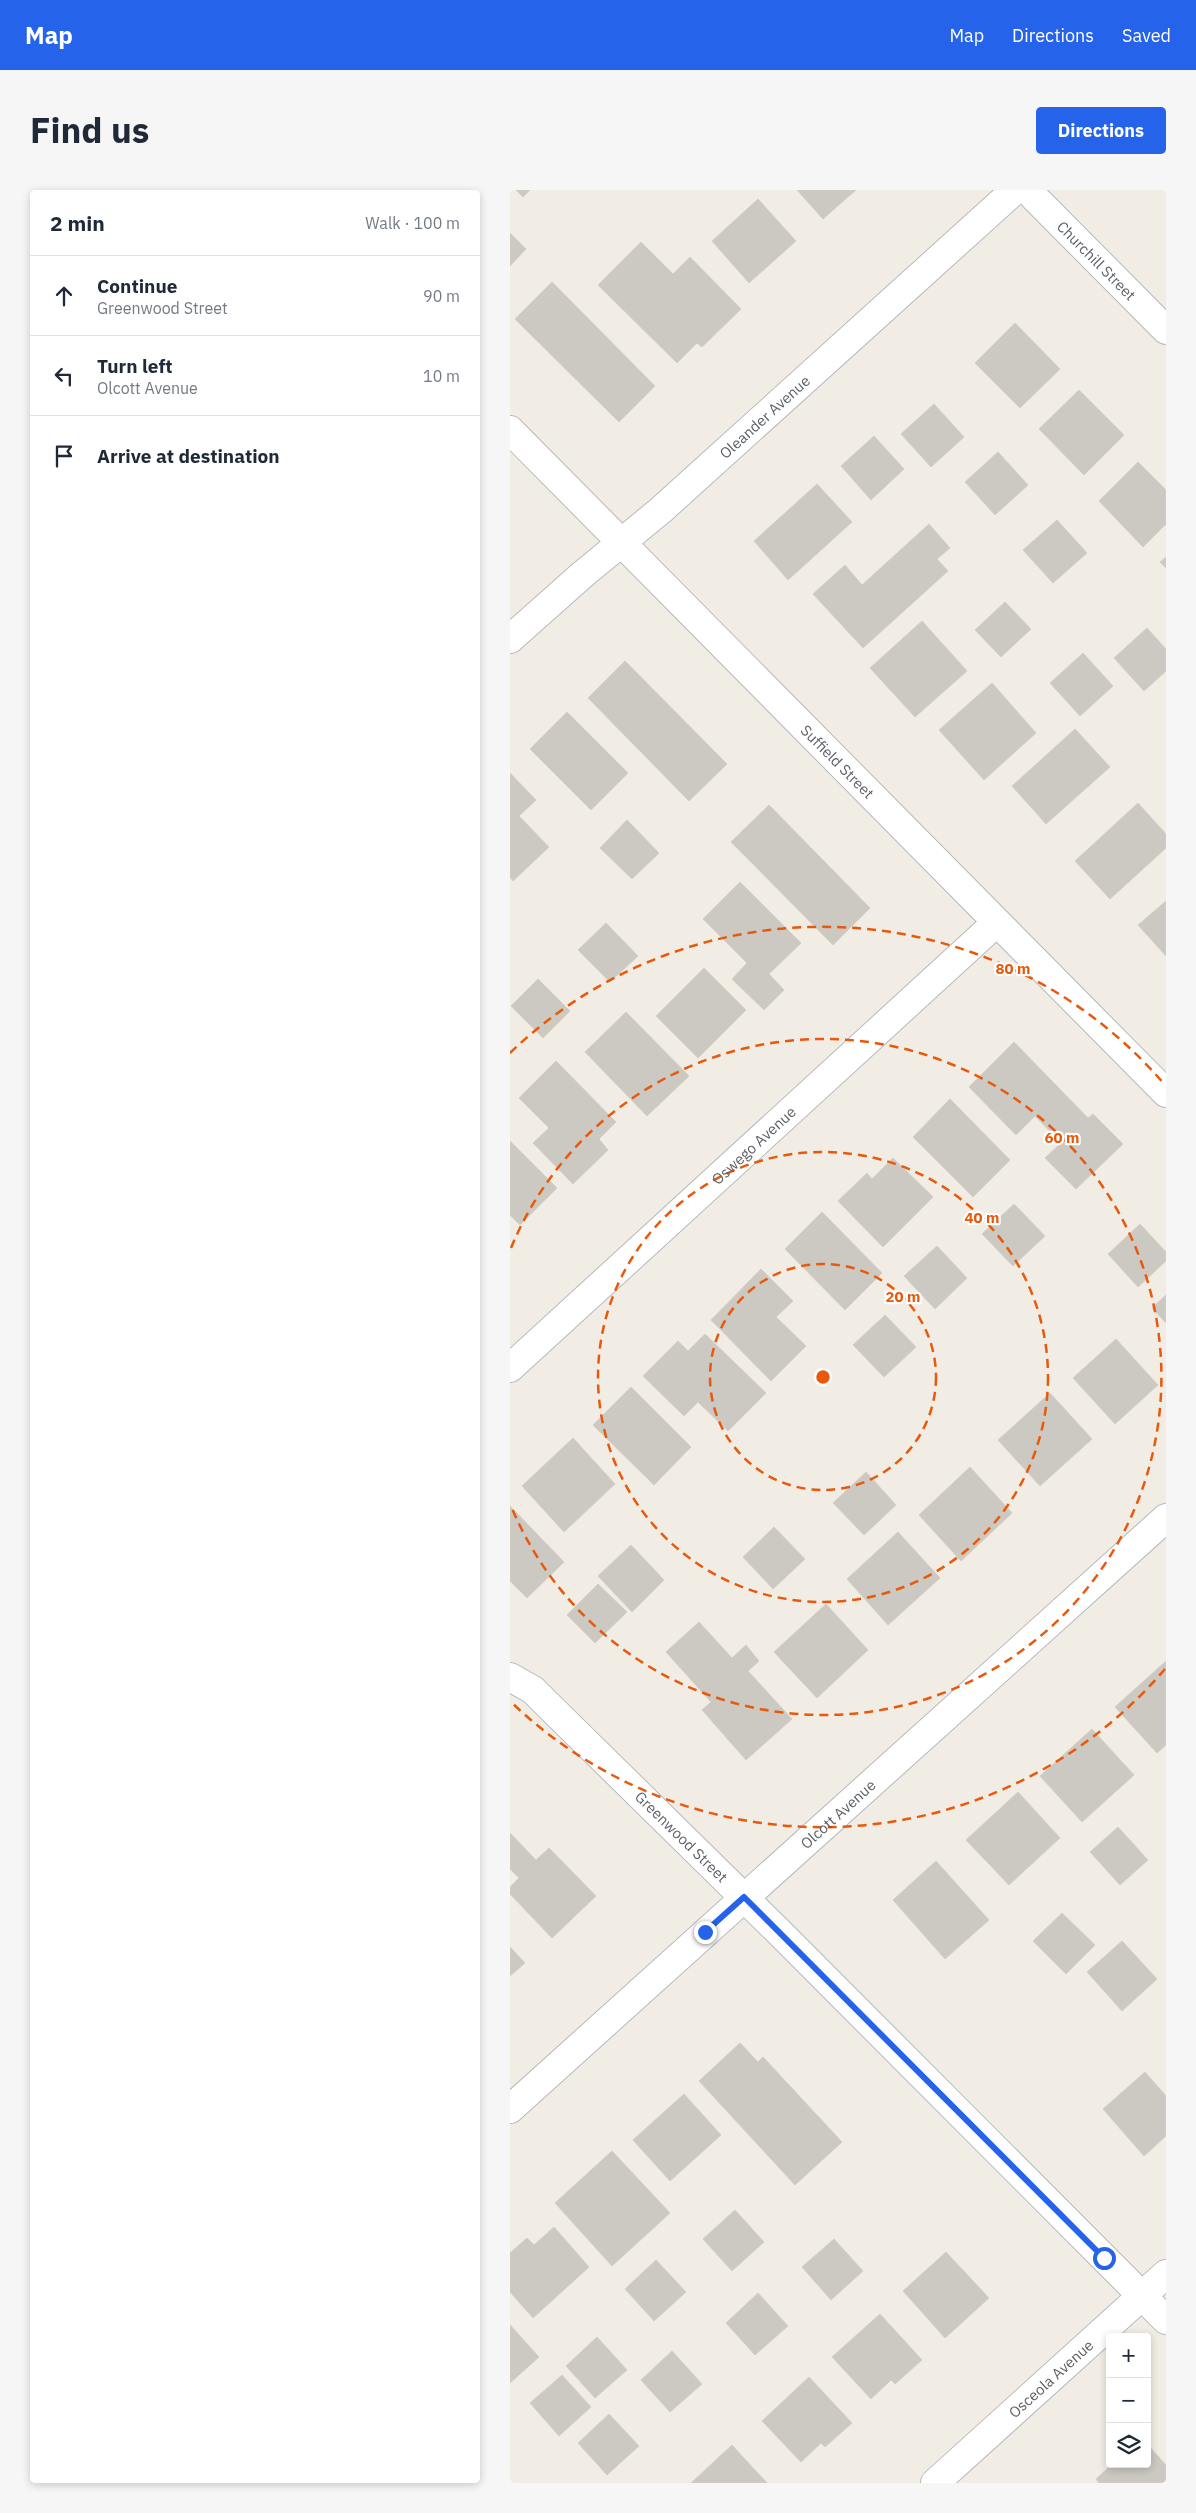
<!DOCTYPE html>
<html lang="en">
<head>
<meta charset="utf-8">
<style>
	body { margin:0; font-family:"IBM Plex Sans",sans-serif; background:#f6f6f7; color:#1f2937 }
	.controls { position:absolute; right:15px; bottom:15px; display:grid; overflow:hidden; border-radius:5px; box-shadow:0 2px 8px #0003 }
	.controls button { width:45px; height:45px; display:grid; place-items:center; padding:0; border:0; border-bottom:1px solid #e0e1e3; background:#fff; color:#1f2937; font:25px sans-serif }
	.stop { position:absolute; width:15px; height:15px; margin:-11px; border:4px solid #2563eb; border-radius:50%; background:#fff }
	.stop.end { background:#2563eb; border-color:#fff; box-shadow:0 1px 5px #0008 }
	.list { margin:0; padding:0; list-style:none }
	h2 { display:flex; justify-content:space-between; align-items:center; height:65px; margin:0; padding:0 20px; font-size:21px }
	h2 small { font-size:16px; font-weight:400; color:#747a83 }
	.list li { display:grid; grid-template-columns:32px 1fr auto; gap:15px; align-items:center; box-sizing:border-box; height:80px; padding:0 20px; border-top:1px solid #e0e1e3 }
	.list b { display:block; font-size:19px; white-space:nowrap }
	.list p { margin:0; font-size:16px; white-space:nowrap; color:#747a83 }
	.list em { font-size:16px; font-style:normal; color:#747a83 }
	.icon { flex:none; width:28px; height:28px; fill:none; stroke:currentColor; stroke-width:2; stroke-linecap:round; stroke-linejoin:round }
	.map { position:relative; flex:none; width:656px; height:2293px; overflow:hidden; border-radius:5px }
	header { display:flex; align-items:center; gap:30px; box-sizing:border-box; height:70px; padding:0 25px; background:#2563eb; color:#fff }
	header strong { font-size:24px }
	nav { display:flex; gap:28px; margin-inline-start:auto; font-size:18px }
	.intro { display:flex; align-items:center; justify-content:space-between; box-sizing:border-box; height:120px; padding:0 30px }
	h1 { margin:0; font-size:35px }
	.button { padding:12px 22px; border-radius:5px; background:#2563eb; color:#fff; font-size:18px; font-weight:700 }
	main { display:flex; gap:30px; padding:0 30px }
	aside { flex:1; background:#fff; border-radius:5px; box-shadow:0 2px 8px #0003 }
	.map>svg:first-child { display:block }
	.building { fill:#ccc8c2; stroke:#d6cec3 }
	.lines { fill:none; stroke-linecap:round; stroke-linejoin:round }
	.minor-casing { stroke:#b6b9bd; stroke-width:30 }
	.minor { stroke:#fff; stroke-width:28 }
	.route { stroke:#2563eb; stroke-width:6 }
	.ring { fill:none; stroke:#e8590c; stroke-width:2.5; stroke-dasharray:9 6 }
	.labels { text-anchor:middle; dominant-baseline:central; stroke-width:4.5; stroke-linejoin:round; paint-order:stroke }
	.street-label { font-size:15px; fill:#5d6267; stroke:#fff }
	.centre { fill:#e8590c; stroke:#fff; stroke-width:2.5 }
	.ring-label { font-size:15px; text-anchor:middle; font-weight:bold; fill:#e8590c; stroke:#fff; stroke-width:4.5; stroke-linejoin:round; paint-order:stroke }
</style>
</head>
<body>
<header>
<strong>Map</strong>
<nav><a>Map</a><a>Directions</a><a>Saved</a></nav>
</header>
<div class="intro"><h1>Find us</h1><a class="button">Directions</a></div>
<main>
<aside>
<h2>2 min<small>Walk · 100 m</small></h2>
<ul class="list">
<li><svg class="icon" aria-label="ahead" viewBox="0 0 24 24"><path d="M12 20V5M6 11l6-6 6 6"/></svg><div><b>Continue</b><p>Greenwood Street</p></div><em>90 m</em></li>
<li><svg class="icon" aria-label="left" viewBox="0 0 24 24"><path d="M17 20v-9H6M10 6l-5 5 5 5"/></svg><div><b>Turn left</b><p>Olcott Avenue</p></div><em>10 m</em></li>
<li><svg class="icon" aria-label="arrive" viewBox="0 0 24 24"><path d="M6 21V4h12l-3 4 3 4H6"/></svg><div><b>Arrive at destination</b></div></li>
</ul>
</aside>
<div class="map">
<svg width="656" height="2293" viewBox="0 0 656 2293">
	<rect width="100%" height="100%" fill="#f1ede5"/>
	<path class="building" d="M6,0H20L13,7Z
		M287,0H346L313,29Z
		M248,9L286,51L239,93L202,51Z
		M0,43L16,59L0,76Z
		M131,52L163,84L180,67L231,119L192,157L187,153L167,173L88,95Z
		M42,92L145,196L109,232L5,129Z
		M505,133L550,179L510,218L465,173Z
		M569,200L614,245L574,285L529,239Z
		M424,214L454,247L421,277L391,244Z
		M364,246L394,279L361,310L331,276Z
		M488,262L518,295L485,325L455,292Z
		M628,272L656,300V334L633,357L589,311Z
		M307,294L342,332L278,390L244,351Z
		M547,330L577,363L543,393L513,360Z
		M419,334L440,358L427,369L438,381L353,458L303,404L335,375L352,395Z
		M656,367V378L650,372Z
		M495,412L521,439L491,467L465,440Z
		M412,431L457,481L405,527L360,478Z
		M637,438L656,459V481L634,501L604,468Z
		M573,463L603,496L570,526L540,493Z
		M115,471L217,574L179,611L78,508Z
		M482,493L526,543L474,590L429,540Z
		M57,522L118,583L81,620L20,559Z
		M565,539L600,577L536,634L502,596Z
		M0,583L26,610L9,626L39,657L3,691L0,687Z
		M628,613L656,644V658L600,709L565,671Z
		M259,615L360,718L323,755L221,652Z
		M117,630L149,663L122,689L90,658Z
		M230,692L291,753L259,784L274,800L254,820L222,789L237,773L193,729Z
		M656,711V766L628,735Z
		M96,733L128,766L100,792L68,760Z
		M194,778L236,820L188,868L146,826Z
		M28,789L60,821L33,848L1,816Z
		M116,822L179,886L137,926L75,862Z
		M504,852L578,928L583,924L613,954L566,999L535,968L551,953L525,926L506,945L459,897Z
		M46,871L106,932L89,949L98,960L63,994L23,953L39,938L9,908Z
		M440,909L500,970L463,1007L403,947Z
		M0,951L47,998L10,1035L0,1025Z
		M383,968L423,1007L373,1057L328,1011L357,983L362,989Z
		M504,1014L535,1046L503,1076L472,1044Z
		M312,1022L372,1083L335,1120L275,1059Z
		M630,1034L656,1062V1071L628,1097L598,1064Z
		M427,1056L457,1088L425,1119L394,1086Z
		M251,1079L283,1111L266,1127L296,1156L261,1191L201,1130Z
		M656,1105V1133L642,1118Z
		M375,1125L406,1157L374,1187L343,1155Z
		M195,1144L256,1203L218,1241L188,1212L174,1226L133,1186L168,1151L178,1161Z
		M606,1149L648,1195L605,1234L563,1188Z
		M121,1197L181,1257L144,1295L83,1235Z
		M540,1203L582,1249L530,1296L488,1250Z
		M63,1248L105,1294L54,1342L12,1296Z
		M460,1277L502,1323L451,1371L409,1325Z
		M356,1282L386,1315L354,1345L323,1313Z
		M0,1316L54,1372L17,1408L0,1391Z
		M264,1337L295,1369L263,1399L233,1367Z
		M388,1342L430,1388L378,1435L337,1389Z
		M121,1355L154,1390L122,1422L88,1386Z
		M88,1394L117,1422L85,1453L57,1425Z
		M316,1414L358,1460L307,1508L264,1462Z
		M189,1432L222,1468L236,1455L249,1471L238,1481L282,1529L236,1570L192,1520L201,1512L156,1462Z
		M656,1471V1555L647,1563L605,1517Z
		M582,1539L624,1585L572,1632L530,1586Z
		M508,1602L550,1648L499,1695L456,1650Z
		M608,1637L638,1670L610,1695L580,1662Z
		M0,1643L26,1670L39,1658L86,1706L42,1748L0,1704V1697L9,1688L0,1679Z
		M426,1671L479,1730L435,1769L383,1710Z
		M552,1723L585,1755L556,1784L523,1751Z
		M612,1751L647,1789L612,1821L577,1782Z
		M0,1757L15,1773L0,1786Z
		M230,1853L248,1872L253,1867L332,1952L285,1995L189,1891Z
		M635,1882L656,1906V1946L634,1966L593,1919Z
		M174,1904L211,1945L160,1991L123,1950Z
		M102,1961L160,2023L102,2076L45,2013Z
		M225,2020L254,2052L222,2081L193,2049Z
		M44,2037L79,2077L23,2128L0,2102V2063L17,2048L24,2055Z
		M324,2049L353,2081L321,2110L292,2077Z
		M436,2062L479,2108L435,2148L393,2101Z
		M146,2070L176,2102L144,2131L115,2099Z
		M248,2103L278,2136L245,2165L216,2133Z
		M370,2124L412,2170L385,2194L381,2190L361,2209L322,2167Z
		M0,2135L29,2167L0,2193Z
		M87,2147L117,2180L85,2208L56,2176Z
		M162,2161L192,2194L160,2222L131,2190Z
		M52,2185L81,2217L49,2246L20,2213Z
		M299,2187L342,2233L315,2257L311,2253L291,2272L252,2231Z
		M99,2224L129,2256L97,2285L68,2253Z
		M637,2254L656,2275V2293H589L586,2289L602,2274H637Z
		M222,2255L257,2293H181Z"/>
	<g class="lines">
		<defs>
			<g id="minor">
				<path id="s1" d="M517,0L656,140"/>
				<path id="s2" d="M0,240L656,903"/>
				<path id="s3" d="M0,449L72,385L151,320L505,0"/>
				<path id="s4" d="M0,1178L486,733"/>
				<path id="s5" d="M0,1487L23,1500L37,1514L269,1742L656,2130"/>
				<path id="s6" d="M0,1919L656,1328"/>
				<path id="s7" d="M425,2293L656,2084"/>
			</g>
		</defs>
		<use href="#minor" class="minor-casing"/>
		<use href="#minor" class="minor"/>
	</g>
	<g class="lines">
		<path class="route" d="M195,1742L234,1707L594,2068"/>
	</g>
	<g class="ring">
		<circle cx="313" cy="1187" r="113"/>
		<circle cx="313" cy="1187" r="225"/>
		<path d="M1 1058A338 338 0 1 1 1 1316"/>
		<path d="M655 1479A450 450 0 0 1 0 1511M0 863A450 450 0 0 1 655 895"/>
	</g>
	<g class="labels">
		<g class="street-label">
			<text stroke="none"><textPath href="#s1" startOffset="99">Churchill Street</textPath></text>
			<text stroke="none"><textPath href="#s3" startOffset="338">Oleander Avenue</textPath></text>
			<text stroke="none"><textPath href="#s2" startOffset="466">Suffield Street</textPath></text>
			<text stroke="none"><textPath href="#s4" startOffset="330">Oswego Avenue</textPath></text>
			<text stroke="none"><textPath href="#s6" startOffset="441">Olcott Avenue</textPath></text>
			<text stroke="none"><textPath href="#s5" startOffset="235">Greenwood Street</textPath></text>
			<text stroke="none"><textPath href="#s7" startOffset="156">Osceola Avenue</textPath></text>
		</g>
	</g>
	<circle cx="313" cy="1187" r="8" class="centre"/>
	<g class="ring-label">
		<text x="503" y="784">80 m</text>
		<text x="552" y="953">60 m</text>
		<text x="472" y="1033">40 m</text>
		<text x="393" y="1112">20 m</text>
	</g>
</svg>
<div class="controls">
<button>+</button>
<button>−</button>
<button><svg class="icon" aria-label="layers" viewBox="0 0 24 24"><path d="M12 4l9 5-9 5-9-5zM3 14l9 5 9-5"/></svg></button>
</div>
<div class="stop" style="left:594px;top:2068px"></div>
<div class="stop end" style="left:195px;top:1742px"></div>
</div>
</main>
</body>
</html>
